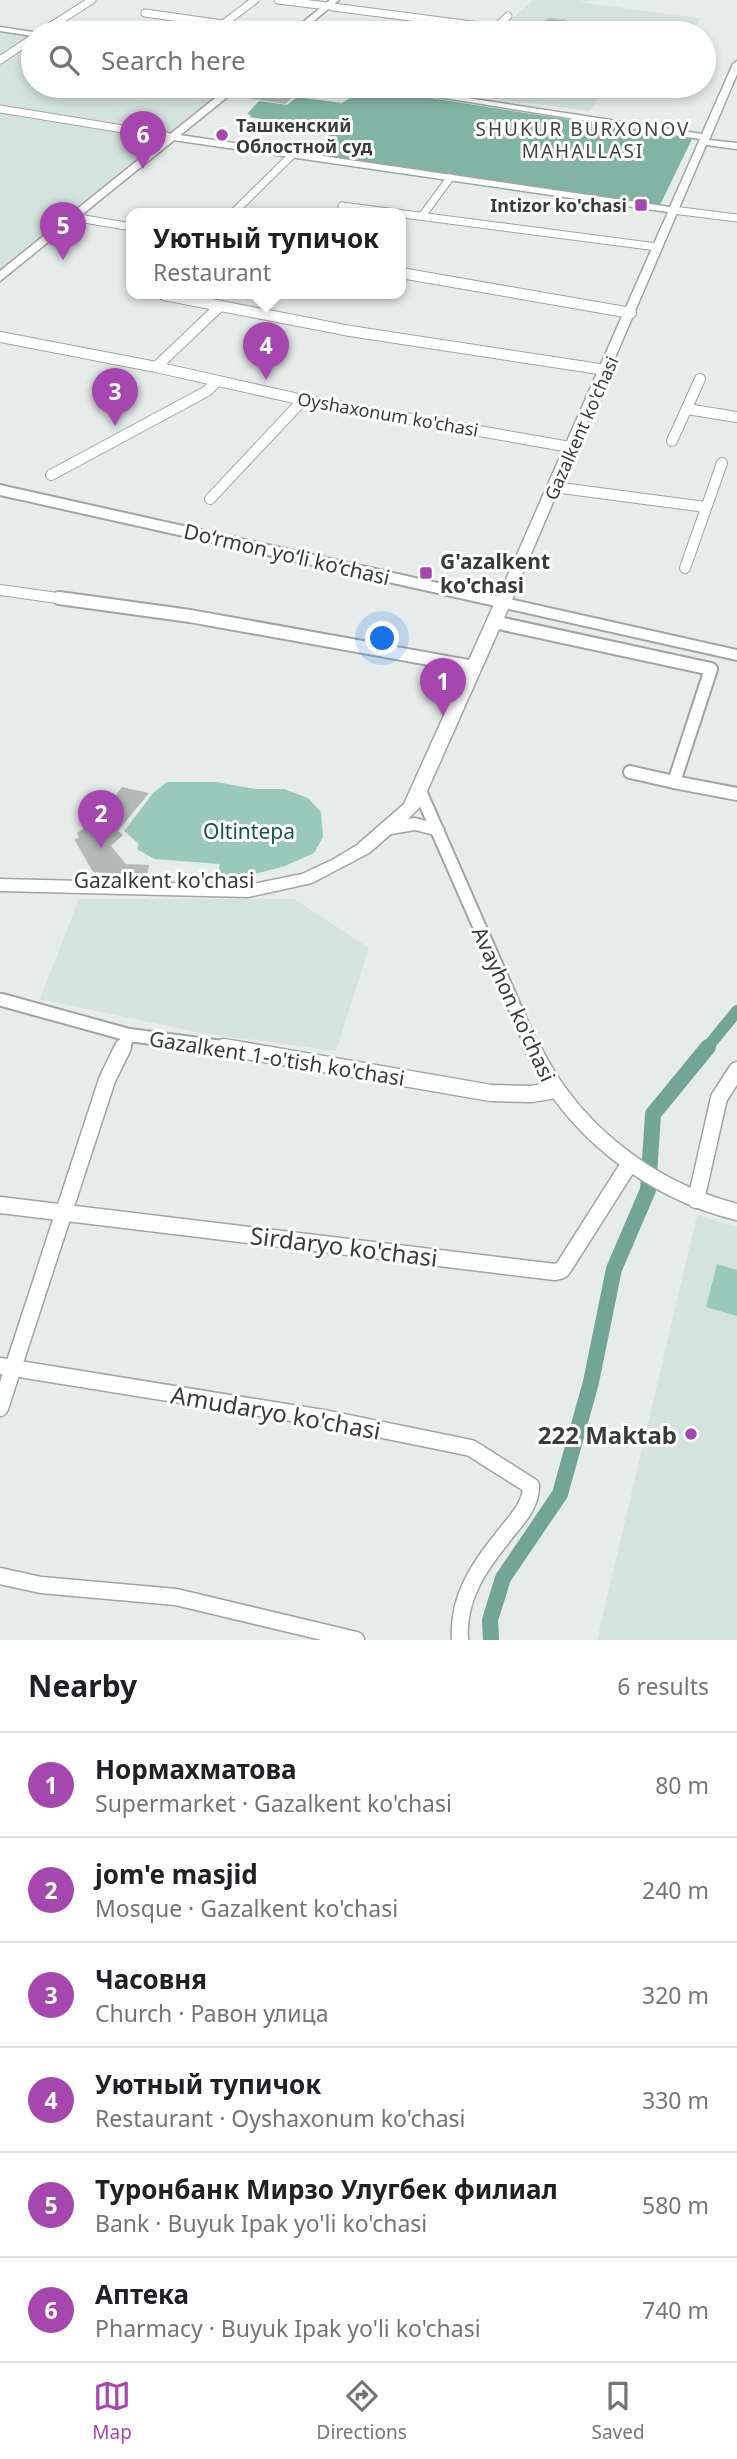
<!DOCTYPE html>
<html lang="en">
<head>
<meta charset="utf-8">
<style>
	body { margin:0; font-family:"Noto Sans",sans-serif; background:#f6f6f6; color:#202124 }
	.you { position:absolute; left:383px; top:639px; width:24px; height:24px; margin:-18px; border:5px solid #fff; border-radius:50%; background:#1a73e8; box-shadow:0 0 0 10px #1a73e833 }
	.badge { display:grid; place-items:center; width:46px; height:46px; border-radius:50%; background:#a647af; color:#fff; font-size:23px; font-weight:700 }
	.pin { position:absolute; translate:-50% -58px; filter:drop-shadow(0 2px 4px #0008) }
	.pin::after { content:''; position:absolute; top:37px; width:24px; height:21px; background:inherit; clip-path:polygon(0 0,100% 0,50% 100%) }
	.popup { position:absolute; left:126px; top:208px; width:280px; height:91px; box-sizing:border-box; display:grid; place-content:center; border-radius:14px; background:#fff; filter:drop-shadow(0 2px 5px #0005); font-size:23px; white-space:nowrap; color:#757577 }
	.popup b { font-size:26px; color:#202124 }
	.popup::after { content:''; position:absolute; left:50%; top:100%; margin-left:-14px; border:14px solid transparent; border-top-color:#fff }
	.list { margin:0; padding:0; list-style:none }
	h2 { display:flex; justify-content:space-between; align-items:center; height:91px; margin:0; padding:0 28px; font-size:30px }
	h2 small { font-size:23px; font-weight:400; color:#757577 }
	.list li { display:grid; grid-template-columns:46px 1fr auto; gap:21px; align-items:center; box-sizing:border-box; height:105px; padding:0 28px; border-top:2px solid #e0e0e0 }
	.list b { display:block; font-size:26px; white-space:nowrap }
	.list p { margin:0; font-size:23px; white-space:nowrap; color:#757577 }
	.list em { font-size:23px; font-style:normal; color:#757577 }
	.icon { flex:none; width:38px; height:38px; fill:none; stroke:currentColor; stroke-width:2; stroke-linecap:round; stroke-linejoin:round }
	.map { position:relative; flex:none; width:737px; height:1640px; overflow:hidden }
	.search { position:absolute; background:#fff; box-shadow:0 4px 10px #0003; left:21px; right:21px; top:21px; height:77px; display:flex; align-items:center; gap:18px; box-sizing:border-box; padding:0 24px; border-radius:38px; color:#757577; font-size:26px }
	.sheet { height:721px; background:#fff }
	nav { display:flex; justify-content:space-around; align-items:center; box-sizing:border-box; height:98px; border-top:2px solid #e0e0e0; background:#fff; font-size:19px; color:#757577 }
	nav a { display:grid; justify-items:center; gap:4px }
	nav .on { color:#a647af }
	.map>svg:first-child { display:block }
	.built { fill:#d4e3de }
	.green { fill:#9ac9bb }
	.forest { fill:#81b4a5 }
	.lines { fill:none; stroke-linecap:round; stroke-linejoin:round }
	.canal-far1 { stroke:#73a596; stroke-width:12 }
	.canal { stroke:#73a596; stroke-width:16 }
	.building { fill:#b4bab8 }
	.minor-far3-casing { stroke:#9fa5a3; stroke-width:9 }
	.minor-far2-casing { stroke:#9fa5a3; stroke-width:12 }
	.minor-far1-casing { stroke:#9fa5a3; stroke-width:16 }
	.minor-casing { stroke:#9fa5a3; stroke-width:19 }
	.tertiary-casing { stroke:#9fa5a3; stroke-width:3 }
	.secondary-casing { stroke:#9fa5a3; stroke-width:3 }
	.primary-casing { stroke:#9fa5a3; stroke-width:4 }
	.minor-far3 { stroke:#fff; stroke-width:7 }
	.minor-far2 { stroke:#fff; stroke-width:10 }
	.minor-far1 { stroke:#fff; stroke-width:12 }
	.minor { stroke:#fff; stroke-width:16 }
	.tertiary { fill:#fff; fill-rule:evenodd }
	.secondary { fill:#fff; fill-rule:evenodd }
	.primary { fill:#fff; fill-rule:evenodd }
	.poi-dot { fill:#a647af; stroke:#fff; stroke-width:2.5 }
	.labels { text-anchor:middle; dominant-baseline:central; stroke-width:6; stroke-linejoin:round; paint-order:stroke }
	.far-poi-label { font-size:18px; font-weight:bold; fill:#3a3c3b; stroke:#fff; text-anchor:start }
	.far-street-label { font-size:18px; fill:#3a3c3b; stroke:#fff }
	.far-neighbourhood-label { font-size:19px; letter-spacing:2px; fill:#404543; stroke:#fff }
	.street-label { font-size:21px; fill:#3a3c3b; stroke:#fff }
	.poi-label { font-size:21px; font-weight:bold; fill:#3a3c3b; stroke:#fff; text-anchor:start }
	.park-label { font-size:21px; fill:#145849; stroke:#fff }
	.near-street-label { font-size:24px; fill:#3a3c3b; stroke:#fff }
	.near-poi-label { font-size:24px; font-weight:bold; fill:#3a3c3b; stroke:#fff; text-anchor:end }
</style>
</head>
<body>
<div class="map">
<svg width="737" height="1640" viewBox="0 0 737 1640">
	<rect width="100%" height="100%" fill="#e6ecea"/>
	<path class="built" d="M533,0H597L578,2L700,18L692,33H394L414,16L503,27Z
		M0,29L33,34V86H228L0,269Z
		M400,86H608L589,111Z
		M79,899H294L369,948L336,1051L196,1032L40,999Z
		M697,1215L737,1227V1640H597Z"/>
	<path class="green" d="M167,782H216L255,789H284L308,798L321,812L323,837L314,853L285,866L251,875L216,880L220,864L154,859L137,849L139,844L124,831L154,792Z
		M717,1264L737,1270V1316L706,1307Z"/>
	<path class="forest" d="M367,88L692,139L660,205L323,156L333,145L334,140L320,128L250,117L251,115L247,114L259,101L287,105L297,97L342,103Z"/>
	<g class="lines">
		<path class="canal-far1" d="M706,1049L737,1011"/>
		<path class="canal" d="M491,1640L490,1620L503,1578L560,1494L591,1382L614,1269L648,1190L653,1114L708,1047"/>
	</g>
	<path class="building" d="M548,18L566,20L553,33H533Z
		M255,86H306L285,104L241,97Z
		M122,787L149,793L118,831L123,835L111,846L126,864L149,865L147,876L93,872L74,839L79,838L77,833L97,819Z"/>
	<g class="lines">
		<defs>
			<path id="minor-far3" d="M278,0L327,6
				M333,7L495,28L508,16
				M145,13L223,24L255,0
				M40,33L92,0
				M0,60L33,38
				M0,109L166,136
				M342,206L657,247
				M673,210L737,218
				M234,212L292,155
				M67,216L131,227
				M422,216L450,178"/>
			<path id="minor-far2" d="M401,273L631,313
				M164,295L350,331L606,370
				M0,337L156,367L303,400L570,447
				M156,367L220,306
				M687,409L737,417
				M672,441L700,379
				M51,475L207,391L217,381
				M554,487L705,507
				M210,499L303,400
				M685,568L722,463
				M0,590L72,600"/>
			<path id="minor-far1" d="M59,598L190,616L474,667
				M494,622L711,669L674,782L737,794
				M630,772L674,782
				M419,789L533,1049
				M2,1000L129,1035L238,1049
				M122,1049L129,1035"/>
			<path id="minor" d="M224,1047L491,1093L532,1094L555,1090
				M532,1047C571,1129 649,1190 737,1212
				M696,1200L719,1098L737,1070
				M0,1205L555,1272L562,1270L630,1163
				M0,1366L329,1419L471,1448L531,1486C531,1507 515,1521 503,1537C478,1568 457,1599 460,1640
				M0,1408L107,1080L123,1047
				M0,1576L41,1585L176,1597L356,1640"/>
			<path id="tertiary" d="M0,27L33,32L37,33H33V36L0,31Z
				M737,61V74L709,140L737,143V149L706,145L515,591L513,594H503L501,591L668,212L166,139L161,136L166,133L670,207L700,139L370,86H389L702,134L733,64Z"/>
			<path id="secondary" d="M330,0H339L299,33H290Z
				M230,86H241L0,281V271Z
				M508,586L516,591L420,807L408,819L415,818L441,825L444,829L441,833L435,835L415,830L391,834L369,853L312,883L248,897L0,891V879L248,885L302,874L334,859L357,845L404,804L500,591Z"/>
			<path id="primary" d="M0,485L737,650V660L0,495Z"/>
		</defs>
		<use href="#minor-far3" class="minor-far3-casing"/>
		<use href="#minor-far2" class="minor-far2-casing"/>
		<use href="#minor-far1" class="minor-far1-casing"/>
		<use href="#minor" class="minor-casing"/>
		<use href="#tertiary" class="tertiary-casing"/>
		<use href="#secondary" class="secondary-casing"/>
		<use href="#primary" class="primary-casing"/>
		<use href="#minor-far3" class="minor-far3"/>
		<use href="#minor-far2" class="minor-far2"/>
		<use href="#minor-far1" class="minor-far1"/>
		<use href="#minor" class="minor"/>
		<use href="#tertiary" class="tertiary"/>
		<use href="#secondary" class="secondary"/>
		<use href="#primary" class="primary"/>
	</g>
	<g class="poi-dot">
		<circle cx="222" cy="135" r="7"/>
		<rect x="634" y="198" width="14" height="14" rx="3.5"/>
		<rect x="419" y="566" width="14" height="14" rx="3.5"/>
		<circle cx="691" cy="1434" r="7"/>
	</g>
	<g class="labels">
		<g class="far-poi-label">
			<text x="236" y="125">Ташкенский<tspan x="236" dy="21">Облостной суд</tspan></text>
			<text x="627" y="205" text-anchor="end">Intizor ko'chasi</text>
		</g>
		<g class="far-street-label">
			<text transform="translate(388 414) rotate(10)">Oyshaxonum ko'chasi</text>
			<text transform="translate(581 428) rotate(-66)">Gazalkent ko'chasi</text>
		</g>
		<g class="far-neighbourhood-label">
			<text x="583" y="129">SHUKUR BURXONOV<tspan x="583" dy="22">MAHALLASI</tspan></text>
		</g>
		<g class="street-label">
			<text transform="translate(287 554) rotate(13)">Do‘rmon yo‘li ko‘chasi</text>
			<text x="164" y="880">Gazalkent ko'chasi</text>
			<text transform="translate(514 1004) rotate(65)">Avayhon ko'chasi</text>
			<text transform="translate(277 1058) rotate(9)">Gazalkent 1-o'tish ko'chasi</text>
		</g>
		<g class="poi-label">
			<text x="440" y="561">G'azalkent<tspan x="440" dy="24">ko'chasi</tspan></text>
		</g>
		<g class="park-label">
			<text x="249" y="831">Oltintepa</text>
		</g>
		<g class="near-street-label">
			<text transform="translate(344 1246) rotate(7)">Sirdaryo ko'chasi</text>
			<text transform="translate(276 1412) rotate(10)">Amudaryo ko'chasi</text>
		</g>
		<g class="near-poi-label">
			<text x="677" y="1434">222 Maktab</text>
		</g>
	</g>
</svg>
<div class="you"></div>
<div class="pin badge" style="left:443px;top:716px">1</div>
<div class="pin badge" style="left:101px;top:848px">2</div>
<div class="pin badge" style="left:115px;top:426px">3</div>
<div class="pin badge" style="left:266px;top:380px">4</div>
<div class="popup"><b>Уютный тупичок</b>Restaurant</div>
<div class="pin badge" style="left:63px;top:260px">5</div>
<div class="pin badge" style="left:143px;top:169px">6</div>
<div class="search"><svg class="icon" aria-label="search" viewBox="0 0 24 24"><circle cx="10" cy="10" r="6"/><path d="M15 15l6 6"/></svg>Search here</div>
</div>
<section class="sheet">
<h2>Nearby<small>6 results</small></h2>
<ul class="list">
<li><span class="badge">1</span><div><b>Нормахматова</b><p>Supermarket · Gazalkent ko'chasi</p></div><em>80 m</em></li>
<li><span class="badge">2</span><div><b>jom'e masjid</b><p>Mosque · Gazalkent ko'chasi</p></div><em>240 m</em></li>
<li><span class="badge">3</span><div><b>Часовня</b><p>Church · Равон улица</p></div><em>320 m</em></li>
<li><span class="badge">4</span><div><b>Уютный тупичок</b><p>Restaurant · Oyshaxonum ko'chasi</p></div><em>330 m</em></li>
<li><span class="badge">5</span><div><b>Туронбанк Мирзо Улугбек филиал</b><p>Bank · Buyuk Ipak yo'li ko'chasi</p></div><em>580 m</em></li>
<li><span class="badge">6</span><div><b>Аптека</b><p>Pharmacy · Buyuk Ipak yo'li ko'chasi</p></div><em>740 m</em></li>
</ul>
</section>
<nav>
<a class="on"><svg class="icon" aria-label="map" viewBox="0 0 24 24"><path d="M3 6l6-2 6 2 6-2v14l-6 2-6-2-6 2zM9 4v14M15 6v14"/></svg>Map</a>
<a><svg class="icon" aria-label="directions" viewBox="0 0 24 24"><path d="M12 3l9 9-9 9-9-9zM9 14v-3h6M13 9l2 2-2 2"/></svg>Directions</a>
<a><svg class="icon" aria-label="saved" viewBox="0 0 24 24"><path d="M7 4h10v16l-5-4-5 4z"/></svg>Saved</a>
</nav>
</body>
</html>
